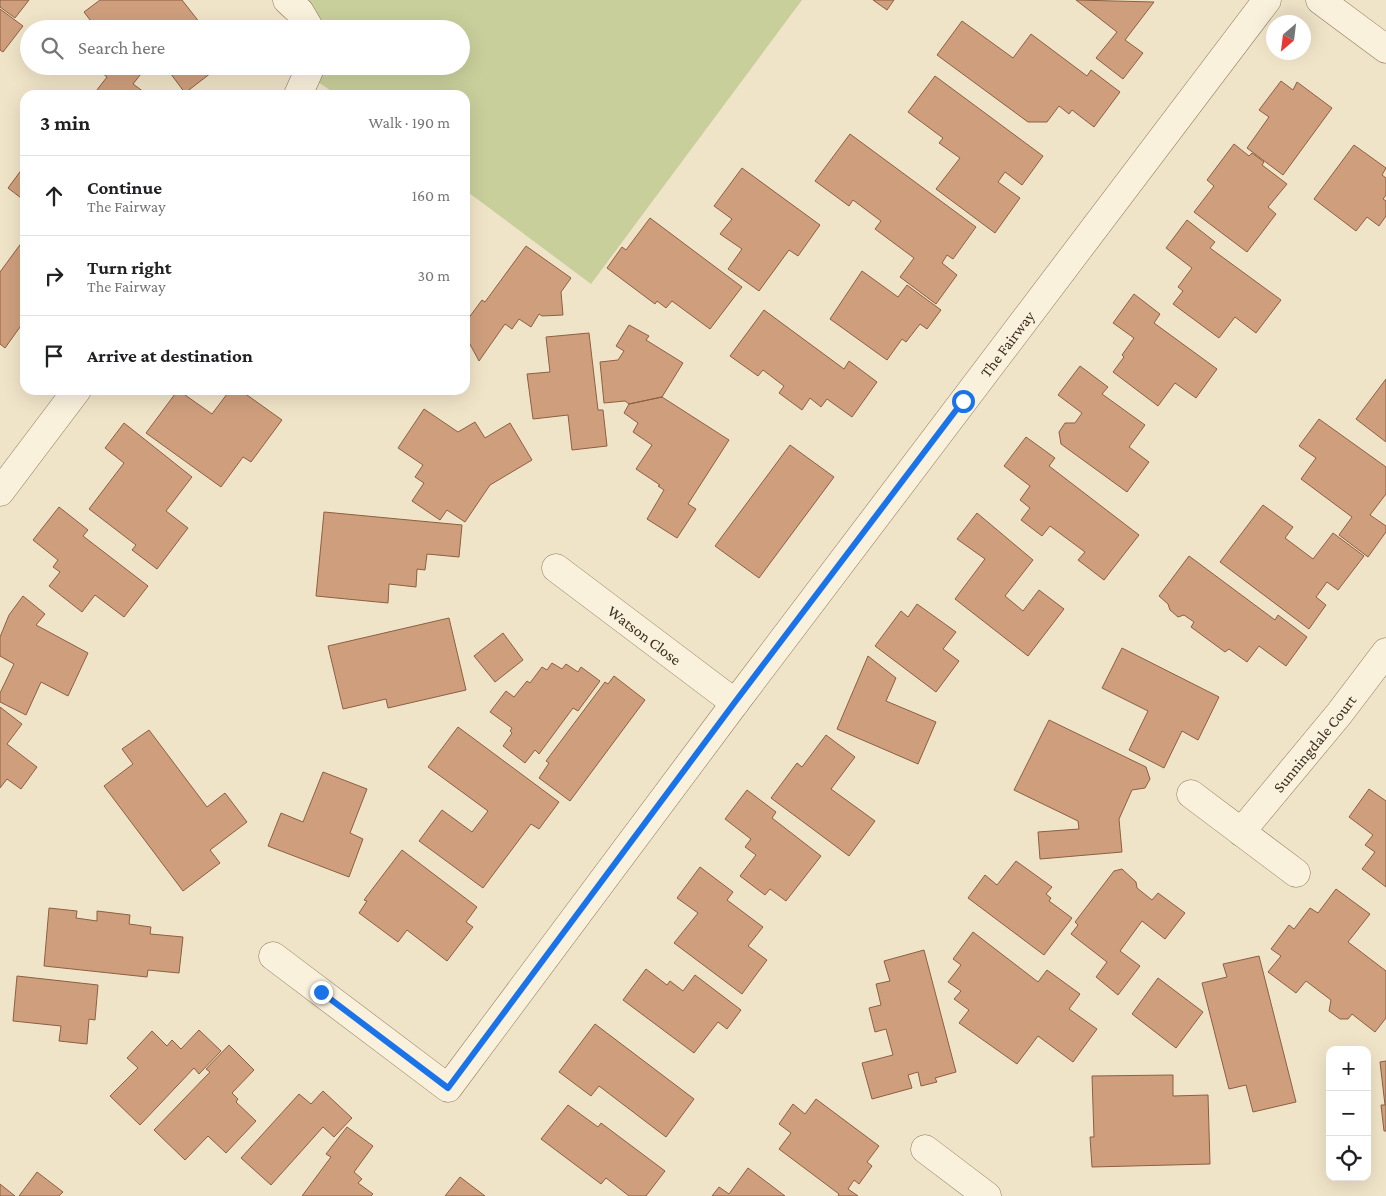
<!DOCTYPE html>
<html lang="en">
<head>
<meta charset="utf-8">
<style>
	body { margin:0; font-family:"Crimson Pro",serif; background:#f2f2f2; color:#202124 }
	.controls { position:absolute; right:15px; bottom:15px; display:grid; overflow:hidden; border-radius:10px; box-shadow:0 5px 20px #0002 }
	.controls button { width:45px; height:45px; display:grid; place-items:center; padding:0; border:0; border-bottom:1px solid #e0e0e0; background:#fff; color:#202124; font:25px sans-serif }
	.compass { position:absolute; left:1266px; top:15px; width:45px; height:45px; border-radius:50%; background:#fff; box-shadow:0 5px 20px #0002; rotate:208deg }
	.stop { position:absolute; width:15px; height:15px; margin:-11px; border:4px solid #1a73e8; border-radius:50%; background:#fff }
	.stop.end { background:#1a73e8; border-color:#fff; box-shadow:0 1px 5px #0008 }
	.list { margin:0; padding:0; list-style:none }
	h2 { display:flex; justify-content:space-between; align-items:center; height:65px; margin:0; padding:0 20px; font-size:21px }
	h2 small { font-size:16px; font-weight:400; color:#757577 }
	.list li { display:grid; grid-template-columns:32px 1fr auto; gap:15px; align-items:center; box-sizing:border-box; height:80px; padding:0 20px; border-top:1px solid #e0e0e0 }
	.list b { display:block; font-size:19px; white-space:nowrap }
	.list p { margin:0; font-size:16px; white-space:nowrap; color:#757577 }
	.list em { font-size:16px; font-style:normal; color:#757577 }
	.icon { flex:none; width:28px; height:28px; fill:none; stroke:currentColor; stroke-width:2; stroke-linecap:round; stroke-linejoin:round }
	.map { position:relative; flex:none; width:1386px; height:1196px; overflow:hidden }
	.search { position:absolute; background:#fff; box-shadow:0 5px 20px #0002; left:20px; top:20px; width:450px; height:55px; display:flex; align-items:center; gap:12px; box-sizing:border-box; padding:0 18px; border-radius:28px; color:#757577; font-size:19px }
	.panel { position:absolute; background:#fff; box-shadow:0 5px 20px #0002; left:20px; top:90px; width:450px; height:305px; border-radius:15px }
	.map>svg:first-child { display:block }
	.green { fill:#c9cf9b }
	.building { fill:#cf9f7d; stroke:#8d5f41 }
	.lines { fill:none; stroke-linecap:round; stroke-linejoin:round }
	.minor-casing { stroke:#8d765c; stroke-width:29 }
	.minor { stroke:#faf1dc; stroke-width:28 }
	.route { stroke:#1a73e8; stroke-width:6 }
	.labels { text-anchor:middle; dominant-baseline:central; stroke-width:4.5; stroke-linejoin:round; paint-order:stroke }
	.street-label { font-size:16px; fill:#3d2e20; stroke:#f7eed8 }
</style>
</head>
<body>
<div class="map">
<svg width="1386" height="1196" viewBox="0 0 1386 1196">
	<rect width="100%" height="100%" fill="#f0e4c8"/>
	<path class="green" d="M291,0H802L591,284L465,190V95H337L308,75L311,66H461V29H310Z"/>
	<path class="building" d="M0,0H29L15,18L0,7Z
		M100,0H182L200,23L195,29H97L84,12Z
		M873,0H894L887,10Z
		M1076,0L1154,2L1125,40L1143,53L1123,79L1096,58L1117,32Z
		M0,9L23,26L3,52L0,50Z
		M962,21L1013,58L1031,34L1087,76L1091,70L1120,92L1094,127L1072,110L1069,114L1059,106L1047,122H1028L937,55Z
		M107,66H138L144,70L133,84L148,95H93L107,77L102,73Z
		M165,66H220L185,93Z
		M935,76L1043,156L1022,185L1005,172L998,182L1020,198L995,233L936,189L960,158L939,143L943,138L908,112Z
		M1281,81L1293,90L1297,82L1332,108L1283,175L1247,148L1269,117L1259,110Z
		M850,134L976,227L953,259L947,255L942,263L957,275L936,304L900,277L914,258L875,229L881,221L853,200L849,206L815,181Z
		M1234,144L1249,156L1252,153L1264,162L1262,165L1287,184L1268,207L1276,214L1247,252L1194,212L1214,186L1207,180Z
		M1354,145L1386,168L1382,175L1386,178V195L1383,199L1386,201V216L1379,226L1367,217L1356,231L1314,199Z
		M25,165V201L8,188Z
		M742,168L820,225L798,256L789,250L759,291L728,269L742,249L720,234L732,219L714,206Z
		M650,218L742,287L710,329L672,301L666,308L657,301L655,304L607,268L622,247L626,250Z
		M1187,220L1215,242L1210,248L1281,300L1256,333L1235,317L1219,338L1173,304L1183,291L1178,287L1192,268L1166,248Z
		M25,238V320L5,348L0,344V272Z
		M526,246L571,278L561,292L563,315L542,316L539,314L531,327L519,319L512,329L505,324L479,361L465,335V323L482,300L485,302Z
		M862,271L898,297L907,285L941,310L927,329L920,324L906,342L902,339L887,360L830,319Z
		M1134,294L1160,314L1154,323L1217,369L1196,398L1175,383L1158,406L1113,372L1124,357L1122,355L1134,338L1113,323Z
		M764,310L844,369L849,361L877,382L852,417L827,399L821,407L810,398L802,410L779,393L784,386L763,370L758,376L730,356Z
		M629,325L649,336L646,340L683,363L662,397L629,404L625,401L604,403L600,362L618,360L624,351L616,346Z
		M589,333L598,410H603L607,446L572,450L568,415L533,419L527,374L550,372L546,337Z
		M1080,366L1108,387L1102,394L1145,425L1129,447L1149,462L1127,492L1061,444L1059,432L1065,423H1075L1082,413L1058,395Z
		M1386,379V442L1356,419Z
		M178,390L212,414L230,390H240L282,420L251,462L243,457L221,487L146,433Z
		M662,397L729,440L688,504L696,509L677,538L647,519L664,490L658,486L660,485L636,469L652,445L633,432L638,423L624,413L629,404Z
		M424,409L458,432L475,422L485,438L510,423L532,460L490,485L465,522L447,510L440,520L412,501L424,483L415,477L423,465L398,448Z
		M1319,419L1386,467V494L1370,515L1386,526V532L1368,557L1339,535L1352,517L1301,479L1316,458L1299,446Z
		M124,423L192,477L166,511L188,528L157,569L132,550L136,545L89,509L124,463L105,448Z
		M1026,437L1055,458L1049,466L1139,535L1104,580L1078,560L1085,552L1050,526L1042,536L1021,520L1030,508L1020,500L1030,486L1004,466Z
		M790,445L834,477L759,578L715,546Z
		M1263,505L1293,527L1285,538L1313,559L1333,533L1364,556L1338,590L1327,582L1316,597L1326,605L1309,629L1220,562Z
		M59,507L88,530L83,536L148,586L124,617L95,595L82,612L49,586L60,572L53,567L58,560L33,540Z
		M324,512L462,525L459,557L427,554L425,570L417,569L416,587L389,584L388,603L316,596Z
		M977,513L1033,560L1005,596L1023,611L1039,590L1064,609L1028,656L955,599L985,559L957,539Z
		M1189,556L1275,620L1278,615L1307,637L1286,666L1259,646L1247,662L1229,649L1225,652L1191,627L1194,622L1184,615L1178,617L1170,610L1168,604L1159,596Z
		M23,596L45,614L36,625L88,653L68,696L41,682L26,715L0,702V693L14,664L0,656V637L9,615Z
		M917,604L956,632L943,649L959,661L936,692L875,646L901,611L908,617Z
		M449,618L466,690L388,708L386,699L343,709L328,646Z
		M503,633L523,660L495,682L474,656Z
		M1122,648L1219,697L1198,740L1182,731L1164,768L1129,750L1148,711L1102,688Z
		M868,656L896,678L886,701L936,722L918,764L837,729Z
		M552,663L562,669L566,664L578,672L581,667L600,681L578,711L573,708L539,754L535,750L525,763L503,746L512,733L510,731L512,728L490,712L506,691L514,697L527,681L530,683L542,667L547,670Z
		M614,676L645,700L570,801L539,778L549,763L546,761L605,682L608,684Z
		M0,707L22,724L7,744L37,767L21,789L7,779L0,788Z
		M1049,720L1146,767L1150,779L1145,788L1132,790L1119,819L1122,852L1040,859L1038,832L1079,829L1078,821L1014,790Z
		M458,727L559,802L539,829L531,824L483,888L419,841L442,810L472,832L488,811L428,767Z
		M149,730L207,807L225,793L247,822L210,850L220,863L183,891L104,786L133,764L122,749Z
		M826,735L855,757L831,789L875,821L849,856L771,798L797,763L802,767Z
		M323,772L367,789L350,833L363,839L349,877L268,846L281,813L303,822Z
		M1369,789L1386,801V887L1362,869L1375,852L1365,845L1373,835L1349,817Z
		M747,790L776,812L772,818L821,856L786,901L770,889L765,895L740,876L756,855L745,847L751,839L725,819Z
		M402,850L477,907L466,922L473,927L447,961L407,930L398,942L359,913L367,901L364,900Z
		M1016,861L1052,887L1046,894L1051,898L1049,901L1072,918L1044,955L968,898L985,875L997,885Z
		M700,867L733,892L727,900L763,927L748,946L767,960L742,994L674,943L698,913L677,898Z
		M1122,869L1136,882L1137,888L1152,900L1158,893L1185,913L1165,939L1142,921L1120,951L1140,966L1118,995L1096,977L1107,962L1071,934L1078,925L1075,922L1114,871Z
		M1336,889L1370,914L1348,942L1386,971V1018L1375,1032L1352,1014L1348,1019H1340L1329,1011L1331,1000L1306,981L1296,993L1268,972L1281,956L1271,949L1289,925L1294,929L1310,908L1318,913Z
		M49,908L77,911L76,918L97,921V911L130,915L129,924L151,927L150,934L183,937L179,973L148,970L147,977L44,966Z
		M973,932L1038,982L1047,970L1080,994L1069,1009L1097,1029L1073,1062L1038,1036L1017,1064L959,1023L969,1010L954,999L961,991L948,982L961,965L953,959Z
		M924,950L956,1072L935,1078L937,1082L921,1086L918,1072L908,1075L912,1088L872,1099L862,1063L893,1055L886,1029L875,1032L869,1008L881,1005L876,984L890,981L884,961Z
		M1259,956L1296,1102L1253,1112L1246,1085L1229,1089L1202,983L1227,977L1223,964Z
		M646,969L667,985L670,981L683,991L695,975L741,1010L727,1029L718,1022L694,1053L623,1000Z
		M17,976L98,985L95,1020L89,1019L87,1044L59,1041L61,1026L13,1021Z
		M1158,978L1203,1012L1176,1048L1132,1014Z
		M595,1024L694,1099L666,1137L599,1086L591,1096L559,1072Z
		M199,1030L221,1051L199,1074L194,1068L140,1125L110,1096L138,1068L127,1058L152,1031L167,1046L172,1040L181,1049Z
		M229,1045L254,1070L232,1093L238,1099L236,1102L256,1121L226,1153L208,1136L185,1160L154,1130L210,1072L206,1069Z
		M1386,1061V1131H1384L1381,1105H1385L1380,1062Z
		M1173,1075V1096L1208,1095L1210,1164L1092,1167L1090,1137H1094L1092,1076Z
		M323,1091L352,1118L334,1137L323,1127L271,1185L241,1158L299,1094L311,1104Z
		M816,1099L879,1146L867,1162L872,1166L859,1184L854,1180L848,1189L858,1196H838L839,1194L779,1149L791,1133L779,1124L793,1104L805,1114Z
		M568,1105L598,1127L601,1123L665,1171L646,1196H629L606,1178L601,1184L541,1139Z
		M347,1127L373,1146L354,1172L362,1179L358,1183L373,1194L371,1196H302L331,1157L326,1154Z
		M748,1168L785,1196H712L719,1187L729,1194Z
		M37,1172L63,1192L59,1196H19Z
		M460,1177L485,1196H445Z
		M0,1184L15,1196H0Z"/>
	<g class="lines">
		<defs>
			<g id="minor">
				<path d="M287,0L300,12L310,29"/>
				<path d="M1320,0L1386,49"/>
				<path d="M298,95L311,66"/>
				<path d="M0,492L77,390"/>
				<path id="s1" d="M556,568L735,703"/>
				<path d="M1191,794L1296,873"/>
				<path id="s2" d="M1241,832L1339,714L1386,652"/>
				<path id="s3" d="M273,956L448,1088L735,703L1267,0"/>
				<path d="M925,1149L987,1196"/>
			</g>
		</defs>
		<use href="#minor" class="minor-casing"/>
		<use href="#minor" class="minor"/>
	</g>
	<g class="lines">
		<path class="route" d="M321,992L448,1088L735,702L963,401"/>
	</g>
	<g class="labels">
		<g class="street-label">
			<text stroke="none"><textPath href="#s3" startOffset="1150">The Fairway</textPath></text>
			<text stroke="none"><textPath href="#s1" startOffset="111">Watson Close</textPath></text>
			<text stroke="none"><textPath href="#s2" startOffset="115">Sunningdale Court</textPath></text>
		</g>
	</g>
</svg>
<div class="controls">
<button>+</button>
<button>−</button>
<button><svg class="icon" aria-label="locate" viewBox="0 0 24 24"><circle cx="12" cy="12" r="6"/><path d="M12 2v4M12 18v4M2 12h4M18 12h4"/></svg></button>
</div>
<svg class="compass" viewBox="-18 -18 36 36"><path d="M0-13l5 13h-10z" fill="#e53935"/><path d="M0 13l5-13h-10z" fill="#757577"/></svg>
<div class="stop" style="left:963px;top:401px"></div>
<div class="stop end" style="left:321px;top:992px"></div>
<div class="search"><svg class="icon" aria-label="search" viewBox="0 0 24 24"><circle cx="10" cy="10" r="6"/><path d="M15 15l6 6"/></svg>Search here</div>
<section class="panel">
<h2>3 min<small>Walk · 190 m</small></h2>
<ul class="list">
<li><svg class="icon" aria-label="ahead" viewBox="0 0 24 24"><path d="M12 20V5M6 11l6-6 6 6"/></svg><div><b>Continue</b><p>The Fairway</p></div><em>160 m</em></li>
<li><svg class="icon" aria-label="right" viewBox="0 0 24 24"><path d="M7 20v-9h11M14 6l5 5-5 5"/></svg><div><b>Turn right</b><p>The Fairway</p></div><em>30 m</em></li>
<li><svg class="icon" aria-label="arrive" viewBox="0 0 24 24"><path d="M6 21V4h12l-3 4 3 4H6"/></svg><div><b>Arrive at destination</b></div></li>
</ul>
</section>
</div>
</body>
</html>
